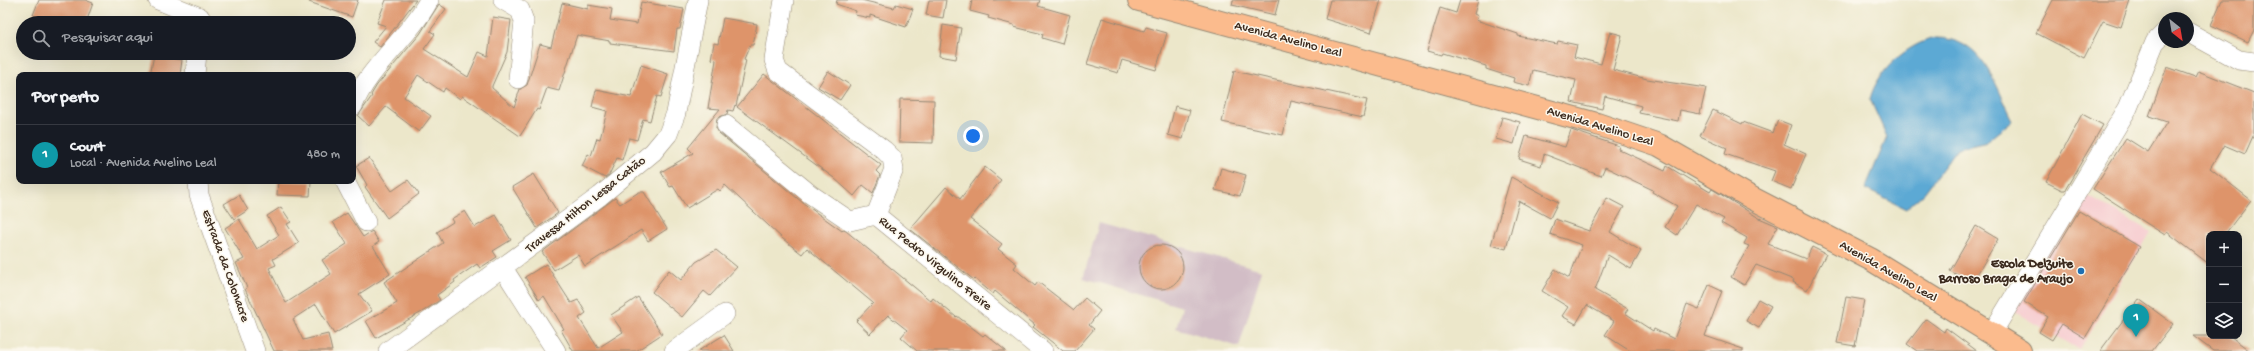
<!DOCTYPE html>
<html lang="pt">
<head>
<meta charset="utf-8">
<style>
	body { margin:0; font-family:"Gochi Hand",sans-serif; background:#20242c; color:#f1f3f6 }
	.controls { position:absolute; right:12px; bottom:12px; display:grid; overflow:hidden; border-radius:8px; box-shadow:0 4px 16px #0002 }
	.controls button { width:36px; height:36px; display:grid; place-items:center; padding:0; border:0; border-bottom:1px solid #363941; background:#171b24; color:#f1f3f6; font:20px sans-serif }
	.compass { position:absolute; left:2158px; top:12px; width:36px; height:36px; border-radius:50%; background:#171b24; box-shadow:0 4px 16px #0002; rotate:149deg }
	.you { position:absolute; left:973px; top:136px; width:14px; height:14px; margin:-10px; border:3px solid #fff; border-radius:50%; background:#1a73e8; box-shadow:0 0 0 6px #1a73e833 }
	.badge { display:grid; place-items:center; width:26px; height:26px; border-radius:50%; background:#0f766e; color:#fff; font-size:13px; font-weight:700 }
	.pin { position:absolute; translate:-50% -33px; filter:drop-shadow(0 1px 2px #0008) }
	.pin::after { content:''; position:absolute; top:21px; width:14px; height:12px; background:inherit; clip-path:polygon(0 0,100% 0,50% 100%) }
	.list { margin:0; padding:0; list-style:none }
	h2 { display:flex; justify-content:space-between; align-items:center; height:52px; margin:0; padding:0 16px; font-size:17px }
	h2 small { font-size:13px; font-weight:400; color:#9ea1a6 }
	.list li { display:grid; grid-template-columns:26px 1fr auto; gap:12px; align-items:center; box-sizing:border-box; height:60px; padding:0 16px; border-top:1px solid #363941 }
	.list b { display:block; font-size:15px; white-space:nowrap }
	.list p { margin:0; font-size:13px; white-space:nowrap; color:#9ea1a6 }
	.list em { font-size:13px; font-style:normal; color:#9ea1a6 }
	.icon { flex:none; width:22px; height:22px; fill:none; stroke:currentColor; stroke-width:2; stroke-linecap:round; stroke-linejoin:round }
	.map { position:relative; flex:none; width:2254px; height:351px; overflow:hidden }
	.search { position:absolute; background:#171b24; box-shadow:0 4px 16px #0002; left:16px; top:16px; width:340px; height:44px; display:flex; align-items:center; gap:10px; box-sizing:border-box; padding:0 14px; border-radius:22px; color:#9ea1a6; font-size:15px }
	.panel { position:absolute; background:#171b24; box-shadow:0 4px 16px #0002; left:16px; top:72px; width:340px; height:112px; border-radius:8px }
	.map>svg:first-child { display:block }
	.built { fill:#f7cfd2 }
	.industrial { fill:#d2bdc6 }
	.water { fill:#5ba9d4; stroke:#4b6a79 }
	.building { fill:#de946b }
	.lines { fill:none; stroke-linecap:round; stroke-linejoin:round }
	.minor-casing { stroke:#948874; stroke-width:20 }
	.major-casing { stroke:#948874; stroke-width:24 }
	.minor { stroke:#fff; stroke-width:19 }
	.major { stroke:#fbbb8d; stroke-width:22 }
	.poi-dot { fill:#1f6fb2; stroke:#fbf7ec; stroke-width:1.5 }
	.labels { text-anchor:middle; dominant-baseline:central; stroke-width:3; stroke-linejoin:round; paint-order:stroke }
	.street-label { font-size:13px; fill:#3b2a1e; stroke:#fbf7ec }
	.poi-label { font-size:13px; font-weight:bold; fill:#3b2a1e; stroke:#fbf7ec; text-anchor:end }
</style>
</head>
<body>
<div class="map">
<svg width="2254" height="351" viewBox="0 0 2254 351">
	<rect width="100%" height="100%" fill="#fbf7ec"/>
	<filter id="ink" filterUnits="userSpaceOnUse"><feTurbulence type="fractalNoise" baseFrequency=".025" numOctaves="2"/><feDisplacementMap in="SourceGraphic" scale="8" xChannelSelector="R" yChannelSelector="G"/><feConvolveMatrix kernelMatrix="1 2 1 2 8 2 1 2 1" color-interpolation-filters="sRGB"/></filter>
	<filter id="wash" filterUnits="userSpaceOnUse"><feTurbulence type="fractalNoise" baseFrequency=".012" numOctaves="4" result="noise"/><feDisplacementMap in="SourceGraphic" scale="16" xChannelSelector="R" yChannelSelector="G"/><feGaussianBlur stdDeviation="0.9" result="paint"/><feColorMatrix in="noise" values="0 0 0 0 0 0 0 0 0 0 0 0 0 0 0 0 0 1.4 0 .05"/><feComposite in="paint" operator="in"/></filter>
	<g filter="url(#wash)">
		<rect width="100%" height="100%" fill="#ece7ca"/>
		<path class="built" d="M2083,193L2151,232L2079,350L2010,309Z"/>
		<path class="industrial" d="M1099,223L1262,270L1239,347L1176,328L1182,307L1083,278Z"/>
		<path class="water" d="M1935,38C1983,37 1995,85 2013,120L1987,141L1958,148L1924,193L1906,209L1865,189L1887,137L1870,99C1877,71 1907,44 1935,38Z"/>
		<g id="blocks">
			<path class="building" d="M39,0H85L93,3L86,23H51L33,15Z
				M310,0H358L352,17L309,2Z
				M386,0H416L380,47L373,42L386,26L377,23Z
				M837,0H861L894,8L896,4L913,9L906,27L870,15V18L855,15L856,11L836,4Z
				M929,0H946L943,18L926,15Z
				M972,0H1040L1038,6L1070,15L1062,44L1042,38L1043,34L1014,27V25L988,18L989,16L970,11Z
				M1233,0H1279L1275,15L1232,5Z
				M1330,0H1381L1371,33L1325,19Z
				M1460,0H1478L1474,14L1478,16L1476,20L1518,34V36L1557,44L1558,41L1577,45L1574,57L1601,64L1610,32L1622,35L1613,70L1647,79L1706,88L1700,114L1680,110L1678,121L1639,113L1641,106L1605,96L1602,109L1571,102L1576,80L1533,70L1529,86L1513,82L1514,78L1486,69V66L1442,53L1441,55L1427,51L1440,8L1456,13Z
				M2053,0H2130L2121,27L2103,21L2084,58L2036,33Z
				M2222,0H2254V30L2248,42L2211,25Z
				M641,2L684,9L680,29H677L674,51L610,43V41L577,35L559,91L547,88L539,110L537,109L520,136L462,96L460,99L445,88L443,92L418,75L404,97L431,116L419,132L386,107L369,126L358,116L372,96L371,95L377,85L420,34L439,4L446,9L430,31L435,34L424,49L468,77L479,52L488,56L493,17L511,20L507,52L492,86V88L514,107L520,89L527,85L540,44L551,47L562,3L588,9V5L612,9L610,20L637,24Z
				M723,18L757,24L753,45H750L744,59L746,60L736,106L735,105L733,111L728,110L727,114L717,118L716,128L719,133L803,203L842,231L843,230L846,231L931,301L933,298L956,317L957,316L983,336L985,334L1006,351H917L901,337L907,330L888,315L870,334L856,321L873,303L807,248L802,254L783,239L725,185L720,191L718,189L687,208L673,186L670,187L661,172L693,153L688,148L720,109L708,108L716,60L711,59L714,43L718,44Z
				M1102,18L1144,31L1146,27L1167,33L1156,70L1122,60L1118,73L1087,64Z
				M943,25L961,28L956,59L939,56Z
				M154,55L182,60L180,75H150Z
				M641,65L668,74L661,97L657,96L650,121L643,119L637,140L629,138L622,160L617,158L609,175L605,178L582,166L588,154L591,156L597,138L600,139L607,111L592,107L596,90L631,97Z
				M2167,67L2195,77L2198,71L2254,93V134L2245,154L2224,145L2210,168L2251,200L2225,234H2209V264L2167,232L2165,235L2093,189L2126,138L2148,152L2167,122L2149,116Z
				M828,71L850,85L840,100L818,87Z
				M1234,71L1367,100L1363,117L1291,101L1283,135L1222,122Z
				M764,74L881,165L876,171L880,175L873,193L863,185L854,196L834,178L737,107Z
				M900,99L934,100L933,143L899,142Z
				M1175,106L1190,110L1183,139L1168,135Z
				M1713,110L1742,124L1743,122L1773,133L1778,120L1791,125L1784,144L1806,154L1791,189L1771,181L1775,171L1725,154L1727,148L1700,136Z
				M2082,114L2103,125L2065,190H2062L2046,182Z
				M1502,117L1520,122L1514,144L1496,139Z
				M1571,130L1619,146L1618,149L1665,171L1667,166L1710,192L1712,189L1759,218L1778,226L1768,244L1806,259L1812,247L1826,254L1807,290L1793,282L1794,280L1756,265L1744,285L1731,277L1749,246L1744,244L1747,238L1721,223L1724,219L1696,204L1677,235L1665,227L1677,206L1652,192L1653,190L1605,167L1601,176L1544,154L1541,166L1519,159L1526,136L1565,147Z
				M369,158L392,191L408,180L419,194L387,218L365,187L367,185L356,166Z
				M985,167L1001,180L970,219L1002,244L998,249L1017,264L1014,268L1035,286L1038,282L1074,310L1085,298L1100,311L1089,325L1094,329L1075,351H1063L1033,327L1035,325L995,291L993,294L975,279L974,280L910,229L946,187L960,199Z
				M1221,168L1246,175L1240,196L1215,190Z
				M534,174L558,213L537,228L512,187Z
				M1511,177L1558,202L1550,218L1519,201L1506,249L1491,245Z
				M278,181L311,182L310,196L277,195Z
				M639,192H644L667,229L648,241L641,230L585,266L578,255L554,270L542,252L615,198L620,204Z
				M239,195L248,210L234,219L224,204Z
				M1607,198L1624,207L1610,232L1641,251L1631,269L1608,255L1595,290L1628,309L1625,313L1653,331L1654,329L1674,339L1687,304L1699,309L1709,285L1722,291L1705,336L1743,349V351H1630L1605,335L1614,321L1587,305L1576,324L1562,316L1568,307L1542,291L1555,269L1569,278L1582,245L1550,234L1555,219L1589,231Z
				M281,207L291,222L287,224L299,243L273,259L276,265L269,268L286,303L331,274L322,260L347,244L333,222L347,213L363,237L372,231L379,242L373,246L390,274L359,294L372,311L334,334L316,304L293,319L303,340L328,334L332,351H274L245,289L247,288L236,263L244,259L225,228L239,219L257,249L279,235L267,216Z
				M465,211L475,227L496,215L511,240L493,251L497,257L480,268L477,264L454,280L455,282L437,295L440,300L422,312L376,338L366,321L397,303L384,282L443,243L437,232L453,222L451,219Z
				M2079,211L2140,247L2085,338L2062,324L2052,340L2039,332L2048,317L2024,302Z
				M1976,226L1998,239L1972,283L1950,271Z
				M1139 267a22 22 0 1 1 44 0a22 22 0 1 1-44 0Z
				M716,250L737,267L710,296L704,291L682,317L652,292L669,270L681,280L696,262Z
				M546,264L571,303L578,300L586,313L579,318L598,348L623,332L611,315L638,297L662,334L636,351H573L561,330L564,329L544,296L539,300L525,277Z
				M1846,297L1864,300L1855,346L1837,343Z
				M1758,299L1771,306L1759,328L1746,321Z
				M2139,299L2173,324L2152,351H2100Z
				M1926,319L1944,332L1946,328L1977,351H1917L1907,344Z
				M724,335L734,351H698Z
				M2193,336H2230L2250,351H2213Z"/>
		</g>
	</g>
	<g filter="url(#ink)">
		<use href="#blocks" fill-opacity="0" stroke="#948874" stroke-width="1"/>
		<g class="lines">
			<defs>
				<path id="minor" d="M158,0L200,17
					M503,0L520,10L524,21L518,79
					M784,0L774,60L778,71L884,150L892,158L894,169L876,215
					M2188,32L2239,60L2254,62
					M195,75L197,53
					M353,106C368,67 409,38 429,0
					M726,125L810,194L850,221L876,215
					M198,181L199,195L255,351
					M345,181L366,222
					M876,215L1043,351
					M503,268L556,351
					M1992,333L2128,108L2155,42L2164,33
					M388,351L600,196L653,152L668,134L676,113L698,0
					M674,351L725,314"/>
				<path id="major" d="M1139,0L1597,124L1659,145L1750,197L1872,260L2020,351"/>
			</defs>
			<use href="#minor" class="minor-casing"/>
			<use href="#major" class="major-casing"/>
			<use href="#minor" class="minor"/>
			<use href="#major" class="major"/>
		</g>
	</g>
	<circle class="poi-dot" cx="2081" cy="271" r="4"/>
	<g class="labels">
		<g class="street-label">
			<text transform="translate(1288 40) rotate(15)">Avenida Avelino Leal</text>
			<text transform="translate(1600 127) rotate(17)">Avenida Avelino Leal</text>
			<text transform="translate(586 205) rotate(-38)">Travessa Hilton Lessa Catão</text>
			<text transform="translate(935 264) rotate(39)">Rua Pedro Virgulino Freire</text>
			<text transform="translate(225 266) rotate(70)">Estrada da Colonacre</text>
			<text transform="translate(1888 272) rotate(30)">Avenida Avelino Leal</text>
		</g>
		<g class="poi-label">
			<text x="2073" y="264">Escola Delzuite<tspan x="2073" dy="15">Barroso Braga de Araujo</tspan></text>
		</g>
	</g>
</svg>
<div class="controls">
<button>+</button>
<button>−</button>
<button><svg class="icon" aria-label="layers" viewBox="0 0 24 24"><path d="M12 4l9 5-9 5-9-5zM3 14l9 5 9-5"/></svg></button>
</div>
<svg class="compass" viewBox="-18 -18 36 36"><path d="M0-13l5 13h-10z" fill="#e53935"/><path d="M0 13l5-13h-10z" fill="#9ea1a6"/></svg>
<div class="you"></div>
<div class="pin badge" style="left:2136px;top:337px;background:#0f9aa8">1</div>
<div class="search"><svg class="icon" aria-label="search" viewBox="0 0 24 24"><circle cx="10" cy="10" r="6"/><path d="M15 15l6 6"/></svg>Pesquisar aqui</div>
<section class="panel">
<h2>Por perto<small></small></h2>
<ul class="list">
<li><span class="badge" style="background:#0f9aa8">1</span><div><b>Court</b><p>Local · Avenida Avelino Leal</p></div><em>480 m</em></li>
</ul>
</section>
</div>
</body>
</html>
